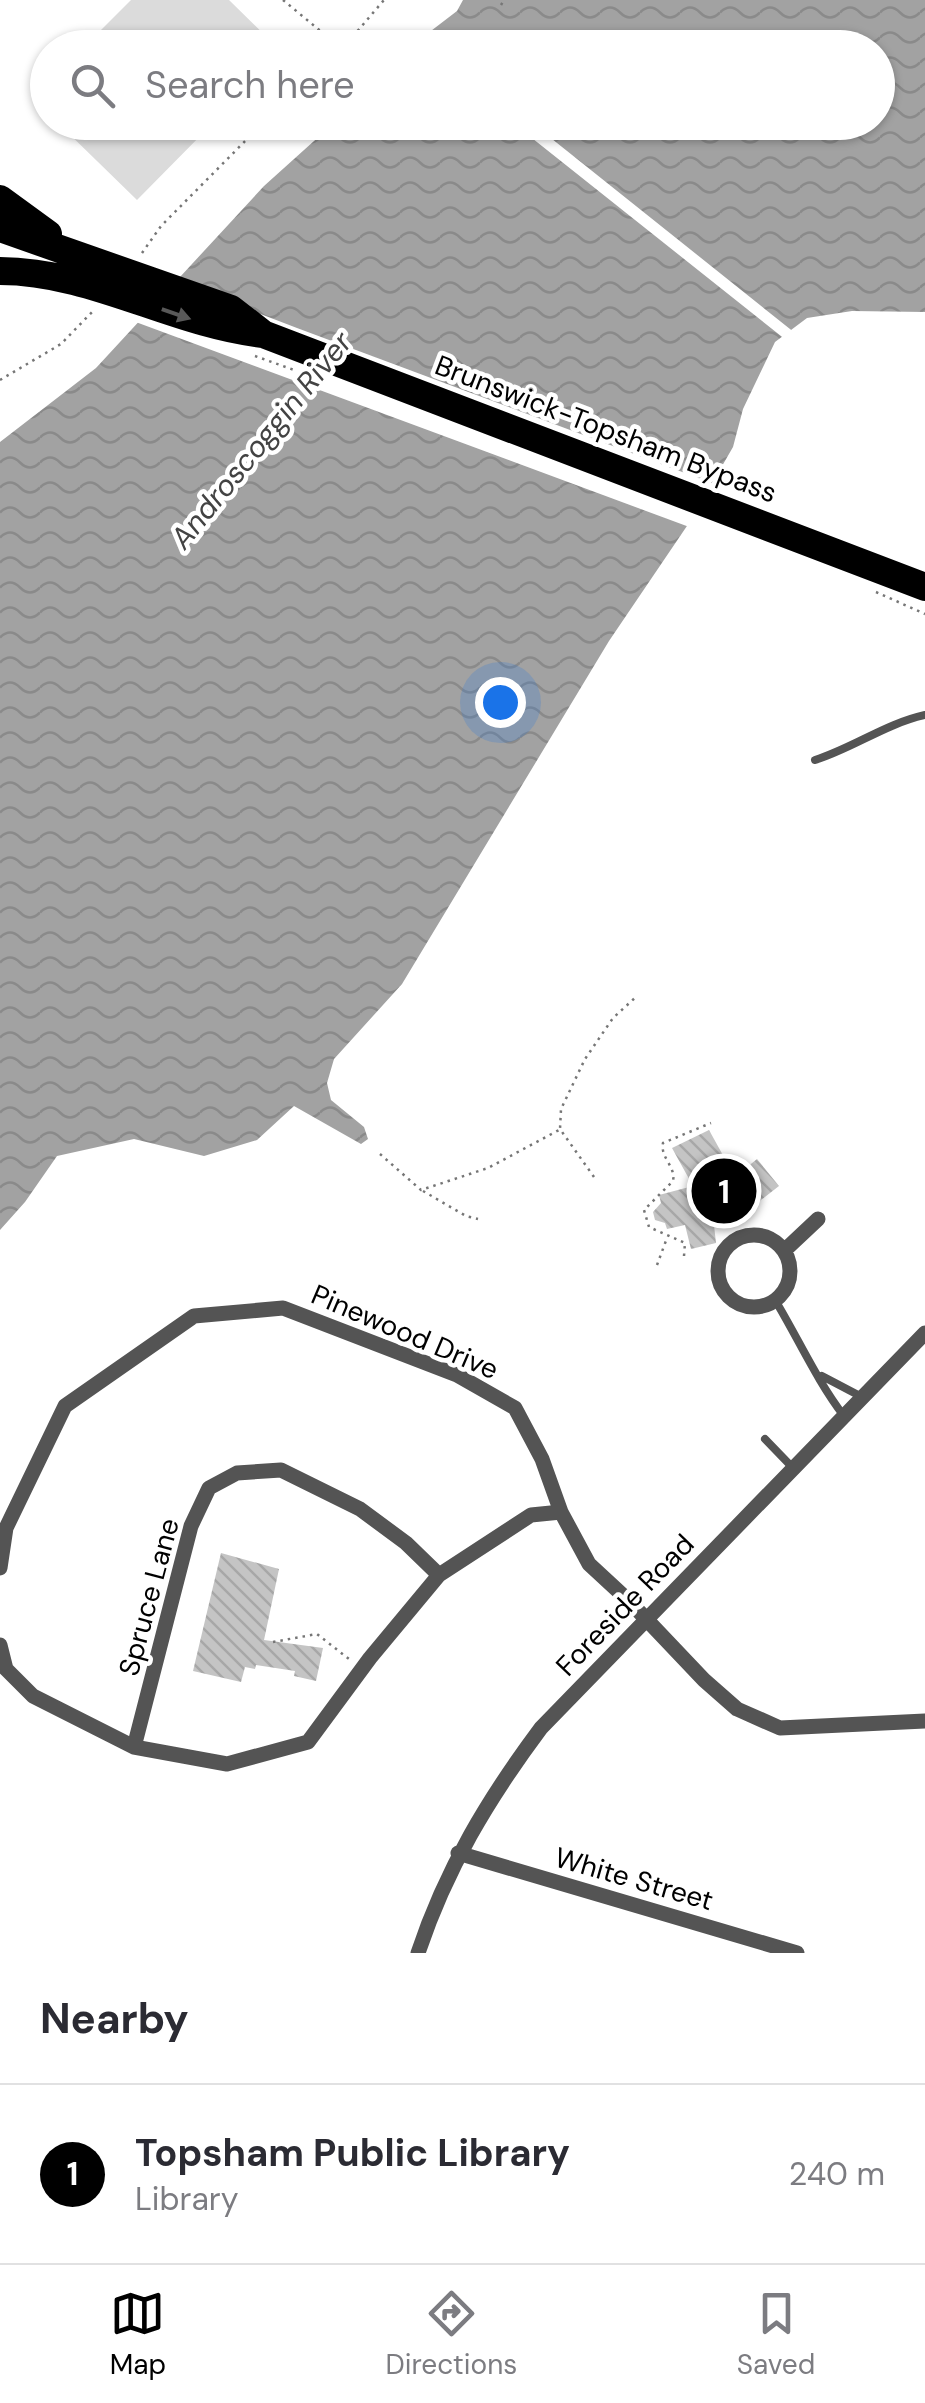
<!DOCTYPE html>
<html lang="en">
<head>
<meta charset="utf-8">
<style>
	body { margin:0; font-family:"DM Sans",sans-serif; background:#f2f2f3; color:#2b2b33 }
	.you { position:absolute; left:500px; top:702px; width:35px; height:35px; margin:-25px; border:8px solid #fff; border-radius:50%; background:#1a73e8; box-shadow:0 0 0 15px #1a73e833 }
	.badge { display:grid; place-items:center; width:65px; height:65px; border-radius:50%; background:#000; color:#fff; font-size:32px; font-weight:700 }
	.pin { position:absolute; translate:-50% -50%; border:5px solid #fff; box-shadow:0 2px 10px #0006 }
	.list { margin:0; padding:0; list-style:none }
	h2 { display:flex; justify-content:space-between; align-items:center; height:130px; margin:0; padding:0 40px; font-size:42px }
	h2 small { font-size:32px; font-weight:400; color:#7c7c81 }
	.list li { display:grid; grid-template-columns:65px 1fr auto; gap:30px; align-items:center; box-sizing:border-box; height:180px; padding:0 40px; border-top:2px solid #e1e1e2 }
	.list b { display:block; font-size:38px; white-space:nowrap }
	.list p { margin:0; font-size:32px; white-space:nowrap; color:#7c7c81 }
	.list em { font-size:32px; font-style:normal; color:#7c7c81 }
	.icon { flex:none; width:55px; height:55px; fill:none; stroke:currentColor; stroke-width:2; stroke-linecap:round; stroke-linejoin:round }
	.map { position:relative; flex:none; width:925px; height:1953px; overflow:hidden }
	.search { position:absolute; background:#fff; box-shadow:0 2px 8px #0004; left:30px; right:30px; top:30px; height:110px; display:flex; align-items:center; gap:25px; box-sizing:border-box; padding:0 35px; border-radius:55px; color:#7c7c81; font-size:38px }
	.sheet { height:310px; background:#fff }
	nav { display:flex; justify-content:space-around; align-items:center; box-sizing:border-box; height:140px; border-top:2px solid #e1e1e2; background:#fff; font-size:28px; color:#7c7c81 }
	nav a { display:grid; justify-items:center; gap:5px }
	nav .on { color:#000 }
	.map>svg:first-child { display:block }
	.garden { fill:#dbdbdb }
	.water { fill:url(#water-waves) }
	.pier { fill:#fff }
	.building { fill:url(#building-back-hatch) }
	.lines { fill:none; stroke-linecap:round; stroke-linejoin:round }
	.path { stroke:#767676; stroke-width:2.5; stroke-dasharray:2.5 5; stroke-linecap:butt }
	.lane { stroke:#545454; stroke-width:8 }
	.street { stroke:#545454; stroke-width:15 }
	.highway { stroke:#000; stroke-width:28 }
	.oneway { fill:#595959 }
	.labels { text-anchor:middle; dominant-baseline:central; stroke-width:9; stroke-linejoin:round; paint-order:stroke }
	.street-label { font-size:28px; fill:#000; stroke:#fff }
	.water-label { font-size:30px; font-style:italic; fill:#434343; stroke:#fff }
</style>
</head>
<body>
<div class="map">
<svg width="925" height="1953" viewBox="0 0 925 1953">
	<defs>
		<pattern id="water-waves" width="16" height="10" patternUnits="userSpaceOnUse" patternTransform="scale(2.5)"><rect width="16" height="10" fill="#a2a2a2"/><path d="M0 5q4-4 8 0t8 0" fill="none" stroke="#8a8a8a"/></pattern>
		<pattern id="building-back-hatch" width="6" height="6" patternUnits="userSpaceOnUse" patternTransform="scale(2.5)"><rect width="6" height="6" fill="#c4c4c4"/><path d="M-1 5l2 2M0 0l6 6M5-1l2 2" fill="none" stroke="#a7a7a7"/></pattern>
	</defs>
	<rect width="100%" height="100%" fill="#fff"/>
	<path class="garden" d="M131,0H229L277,47H84Z
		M58,123H213L137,200Z"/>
	<path class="water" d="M463,0H925V312L852,311L807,318L775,342L743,409L733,447L691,520L609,641L402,984L334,1059L327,1083L331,1100L364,1127L368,1139L361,1144L294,1106L257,1140L204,1156L134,1139L57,1156L25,1202L0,1230V442L96,368L264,186L334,123L878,122V48L410,47L457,11Z"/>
	<path class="pier" d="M513,123H532L795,333L786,340Z
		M170,279L297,328L717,485L692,528L133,321Z"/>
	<path class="building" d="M709,1130L735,1177L757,1159L779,1186L757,1203L752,1197L747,1201L749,1205L714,1225L716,1243L691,1249L685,1225L667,1229L665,1223L655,1220L653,1212L661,1203L659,1195L693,1186L672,1148Z
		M221,1553L279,1569L264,1640L323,1648L316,1681L294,1676L295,1671L256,1665L255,1669L245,1667L241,1682L193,1671Z"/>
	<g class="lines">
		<path class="path" d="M283,0L341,48
			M501,5L504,0
			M343,48L384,0
			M142,253L161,226L264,122
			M255,356L294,370
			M0,380L61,344L95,309
			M876,592L925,614
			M380,1154L421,1190L488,1168L559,1130
			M594,1177L560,1129L561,1109L585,1059L613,1018L637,996
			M423,1191L466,1216L478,1219
			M684,1256L685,1243L649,1227L644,1210L673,1181C676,1166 660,1158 663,1143L711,1123
			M657,1265L667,1238
			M273,1642L317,1634L349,1659"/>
		<path class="lane" d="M815,760C853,748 885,724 925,715
			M775,1300C798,1338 817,1381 844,1416
			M822,1376L862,1397
			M765,1439L793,1468"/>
		<path class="street" d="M718 1271a36 36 0 1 1 72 0a36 36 0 1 1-72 0Z
			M785,1250L818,1219
			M0,1568L6,1528L65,1406L194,1316L283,1308L457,1375L515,1408L542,1459L561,1512L589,1564L629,1601L704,1680L737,1709L780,1728L925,1721
			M0,1645L6,1669L33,1696L134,1747L227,1764L308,1742L370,1658L439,1575L531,1515L561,1512
			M134,1747L191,1526L209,1488L237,1473L281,1470L360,1509L406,1543L439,1575
			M458,1853L797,1953
			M418,1953C446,1869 488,1799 541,1728L925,1333"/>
		<path class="highway" d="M0,199L48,234
			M0,228L231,309L262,333
			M0,271C92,271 173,324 263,334L925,587"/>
	</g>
	<defs><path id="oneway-solid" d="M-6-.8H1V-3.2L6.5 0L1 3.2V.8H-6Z" transform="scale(2.5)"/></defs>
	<use class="oneway" href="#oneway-solid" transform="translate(176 314) rotate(19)"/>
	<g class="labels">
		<g class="street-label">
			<text transform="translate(606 429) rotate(21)">Brunswick-Topsham Bypass</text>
			<text transform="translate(405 1332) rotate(23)">Pinewood Drive</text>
			<text transform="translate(149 1597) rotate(-75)">Spruce Lane</text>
			<text transform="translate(625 1605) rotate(-46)">Foreside Road</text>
			<text transform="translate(634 1879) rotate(16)">White Street</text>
		</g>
		<g class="water-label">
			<text transform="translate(261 440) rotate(-51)">Androscoggin River</text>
		</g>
	</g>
</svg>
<div class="you"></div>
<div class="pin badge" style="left:724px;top:1191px">1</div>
<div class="search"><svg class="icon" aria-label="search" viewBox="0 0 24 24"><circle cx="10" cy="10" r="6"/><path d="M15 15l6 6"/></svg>Search here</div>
</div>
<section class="sheet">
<h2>Nearby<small></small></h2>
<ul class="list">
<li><span class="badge">1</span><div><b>Topsham Public Library</b><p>Library</p></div><em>240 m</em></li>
</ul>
</section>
<nav>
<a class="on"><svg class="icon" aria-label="map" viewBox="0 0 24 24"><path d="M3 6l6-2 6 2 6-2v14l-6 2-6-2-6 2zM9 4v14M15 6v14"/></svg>Map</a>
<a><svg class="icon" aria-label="directions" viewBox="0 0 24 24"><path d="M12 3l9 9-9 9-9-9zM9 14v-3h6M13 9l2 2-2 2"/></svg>Directions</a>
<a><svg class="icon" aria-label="saved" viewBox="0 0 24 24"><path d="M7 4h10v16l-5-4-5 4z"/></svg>Saved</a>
</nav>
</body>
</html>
